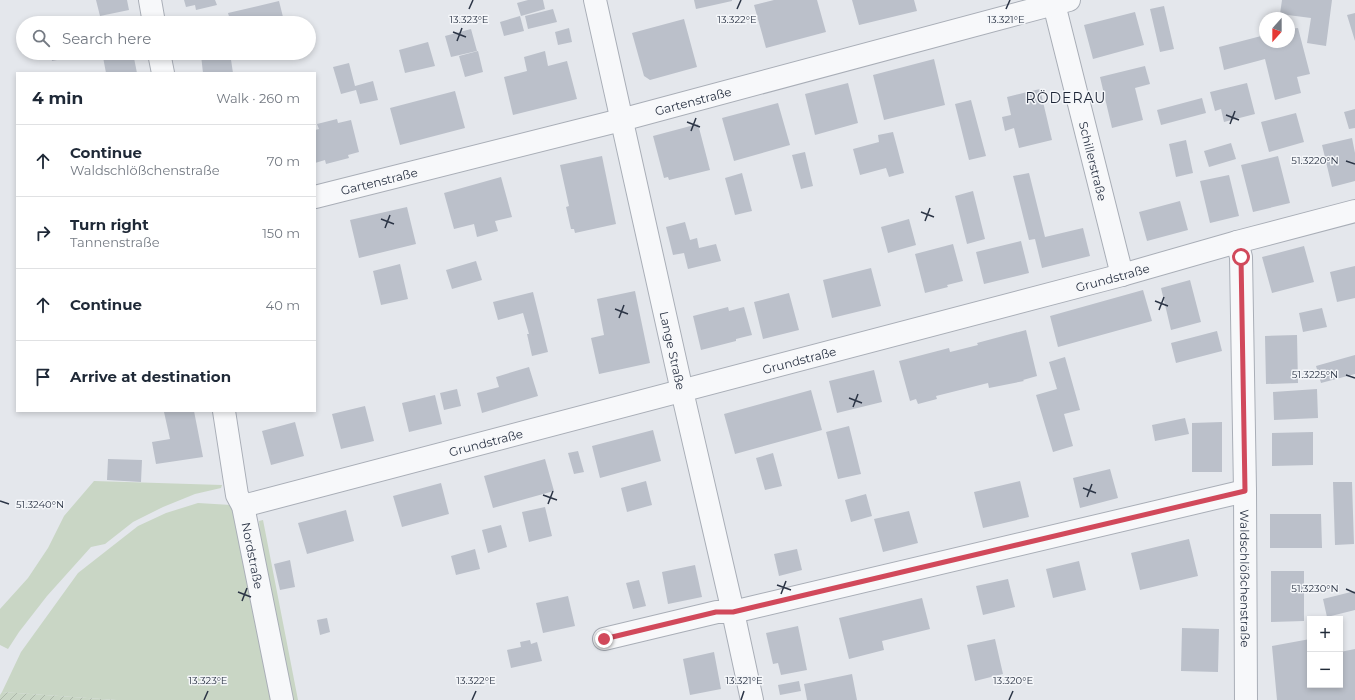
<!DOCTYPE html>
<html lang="en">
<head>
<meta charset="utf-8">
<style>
	body { margin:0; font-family:Montserrat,sans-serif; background:#f2f2f3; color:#1f2937 }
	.controls { position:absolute; right:12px; bottom:12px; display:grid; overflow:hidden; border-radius:0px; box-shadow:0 2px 6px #0003 }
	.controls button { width:36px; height:36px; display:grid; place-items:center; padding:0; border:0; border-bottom:1px solid #e0e1e3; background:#fff; color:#1f2937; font:20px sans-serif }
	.compass { position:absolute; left:1259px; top:12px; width:36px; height:36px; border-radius:50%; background:#fff; box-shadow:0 2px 6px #0003; rotate:201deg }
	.stop { position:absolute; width:12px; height:12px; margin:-9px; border:3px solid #d1495b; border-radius:50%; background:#fff }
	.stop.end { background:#d1495b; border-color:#fff; box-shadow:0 1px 4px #0008 }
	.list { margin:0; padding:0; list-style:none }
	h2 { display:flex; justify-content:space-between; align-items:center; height:52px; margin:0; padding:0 16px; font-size:17px }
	h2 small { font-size:13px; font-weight:400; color:#747a83 }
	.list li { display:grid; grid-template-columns:26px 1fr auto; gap:12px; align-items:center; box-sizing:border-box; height:72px; padding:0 16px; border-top:1px solid #e0e1e3 }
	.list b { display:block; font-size:15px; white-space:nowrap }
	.list p { margin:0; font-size:13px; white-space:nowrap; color:#747a83 }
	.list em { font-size:13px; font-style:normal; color:#747a83 }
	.icon { flex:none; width:22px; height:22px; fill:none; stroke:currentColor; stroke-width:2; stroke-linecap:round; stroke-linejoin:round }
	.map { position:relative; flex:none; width:1355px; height:700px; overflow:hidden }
	.search { position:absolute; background:#fff; box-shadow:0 2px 6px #0003; left:16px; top:16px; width:300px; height:44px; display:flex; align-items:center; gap:10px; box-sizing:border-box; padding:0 14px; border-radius:22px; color:#747a83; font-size:15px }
	.panel { position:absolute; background:#fff; box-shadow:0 2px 6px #0003; left:16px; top:72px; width:300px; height:340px; border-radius:0px }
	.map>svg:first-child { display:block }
	.green { fill:#c9d6c5 }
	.garden { fill:url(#garden-furrows) }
	.building { fill:#bbc0ca }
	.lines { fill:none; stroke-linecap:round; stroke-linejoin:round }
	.minor-casing { stroke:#a9aeb7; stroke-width:24 }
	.minor { stroke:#f7f8fa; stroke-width:22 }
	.route { stroke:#d1495b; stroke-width:5 }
	.ticks { fill:none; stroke:#2b3445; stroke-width:1.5 }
	.labels { text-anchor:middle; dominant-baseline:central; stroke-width:3; stroke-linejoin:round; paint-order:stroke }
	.street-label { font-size:12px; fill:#2b3445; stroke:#f4f6f9 }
	.quarter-label { font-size:14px; letter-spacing:1px; fill:#1d2536; stroke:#f4f6f9 }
	.ticks-label { font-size:10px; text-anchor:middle; fill:#2b3445; stroke:#f4f6f9; stroke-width:3; stroke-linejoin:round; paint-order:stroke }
</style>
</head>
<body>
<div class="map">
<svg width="1355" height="700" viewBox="0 0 1355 700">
	<defs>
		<pattern id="garden-furrows" width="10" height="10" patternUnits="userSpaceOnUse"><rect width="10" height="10" fill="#c9d6c5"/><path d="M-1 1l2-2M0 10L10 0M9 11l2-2" fill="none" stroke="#adb8ab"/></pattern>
	</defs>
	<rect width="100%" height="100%" fill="#e4e7ec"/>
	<path class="green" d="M94,481L222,485L221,488L195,494L163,507L133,522L105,544L91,547L47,596L19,632L8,649L0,645V609L28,578L48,548L64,516Z
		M198,503L231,505L240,535L274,700H116L2,692L21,652L78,573L138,526L166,513Z
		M263,520L298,700H290L255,532H260L259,521Z"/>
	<path class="garden" d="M2,692L116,700H0V695Z"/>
	<path class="building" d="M96,0H127L129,10L100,16Z
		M184,0H215L217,5L196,10L195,5L186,7Z
		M528,0H543L545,9L521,16L517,3Z
		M694,0H732V1L696,9Z
		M774,0H817L826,32L766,48L754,5Z
		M852,0H914L917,11L859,25Z
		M1282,0H1332L1326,46L1307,43L1311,18L1280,14Z
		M279,1L284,21L294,19L295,23H231L228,13Z
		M1164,6L1174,49L1160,52L1150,9Z
		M553,9L557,22L528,29L525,16Z
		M1135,12L1144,45L1093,59L1084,25Z
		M1355,13V41L1347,15Z
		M520,16L524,31L504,36L500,22Z
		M684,19L697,67L650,80L644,76L632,33Z
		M569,28L572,42L558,45L555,32Z
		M1298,28L1310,74L1297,77L1301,93L1275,100L1265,59L1224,70L1219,47L1265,35V42H1289V29Z
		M471,29L477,51L451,57L445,36Z
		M428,42L435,66L405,73L399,50Z
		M478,51L483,72L465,77L459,56Z
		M545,51L548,66L567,61L577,99L513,115L504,77L527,71L524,57Z
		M51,53H82V55L52,61Z
		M125,53H133L137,73H106L103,57Z
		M221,53H230L233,73H203L201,55Z
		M934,59L945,105L884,120L873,75Z
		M349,63L355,86L373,81L378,100L360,104L356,90L341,94L333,67Z
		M1145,66L1150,84L1135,88L1143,120L1112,128L1100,77Z
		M848,83L858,123L815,135L805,94Z
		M1247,83L1255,114L1224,122L1221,109L1215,111L1210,92Z
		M1040,89L1052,140L1019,148L1014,128L1005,131L1002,117L1011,115L1007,97Z
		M455,91L465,128L400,145L390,108Z
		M1202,98L1206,113L1161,125L1157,110Z
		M971,100L986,156L969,160L955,104Z
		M778,103L790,145L734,161L722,118Z
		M1355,109V128L1349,129L1344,112Z
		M1296,113L1304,142L1269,152L1261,122Z
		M337,119L338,123L351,120L359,152L348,155L349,158L326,164L325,160L315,163V130L319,129L317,124Z
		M698,124L710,170L669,180L668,177L664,178L653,136Z
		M893,132L904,173L889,177L886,168L860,175L853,149L879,142L878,135Z
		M1352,138L1355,153V181L1332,187L1322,145Z
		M1186,140L1193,173L1176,177L1169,144Z
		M1231,143L1236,159L1209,167L1204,151Z
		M805,152L813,186L801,189L792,155Z
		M602,156L616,224L575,233L574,229H571L566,207L569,206L560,165Z
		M1278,156L1290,203L1253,212L1241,165Z
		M742,173L752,211L735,215L725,178Z
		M1029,173L1045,237L1083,228L1090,256L1042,268L1035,239L1029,240L1013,176Z
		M1229,175L1239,216L1210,223L1200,181Z
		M501,177L512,217L495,221L498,231L477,237L474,224L454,229L444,193Z
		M973,191L985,239L967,244L955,196Z
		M1180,201L1188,230L1147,241L1139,212Z
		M407,207L416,244L359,258L350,220Z
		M909,219L916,245L888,253L881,227Z
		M685,222L690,240L697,238L699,248L716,244L721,261L688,269L684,253L673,255L666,227Z
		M1021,241L1029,273L984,284L976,252Z
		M953,244L963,281L947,285L948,287L925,293L915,254Z
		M1304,246L1314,282L1272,293L1262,257Z
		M476,261L482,280L452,289L446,270Z
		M400,264L408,299L381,305L373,271Z
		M1355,266V298L1337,302L1330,272Z
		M871,268L881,306L832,318L823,280Z
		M1190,280L1201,322L1171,330L1161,288Z
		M1143,290L1152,321L1058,347L1050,316Z
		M635,291L650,363L599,374L591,338L604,335L597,299Z
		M533,292L548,352L532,356L527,334H529L523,313L498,320L493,302Z
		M789,293L799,330L763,339L754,302Z
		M728,307L729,311L744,307L752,335L736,339V341L701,350L693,316Z
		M1322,308L1327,327L1303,332L1299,313Z
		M1026,330L1037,376L1023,380L1024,381L989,388L988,383L936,396L937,399L918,404L916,399L910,401L899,361L949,348L950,352L978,345L977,343Z
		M1217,331L1222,351L1176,363L1171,343Z
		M1297,335L1298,383L1266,384L1265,336Z
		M1355,355V374L1321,383L1316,366Z
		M1065,357L1080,410L1064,414L1073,446L1053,452L1036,395L1057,389L1049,362Z
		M529,367L538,396L482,413L477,393L499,387L496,377Z
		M874,370L882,402L837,413L829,381Z
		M457,389L461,406L444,410L440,393Z
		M1317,389L1318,418L1274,420L1273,392Z
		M811,390L822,430L735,454L724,414Z
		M435,395L442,424L409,432L402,403Z
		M365,406L374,441L341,449L332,414Z
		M169,411H194L203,457L156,464L152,442L170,439L164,412Z
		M1185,418L1189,434L1155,441L1152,425Z
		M295,422L304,456L271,465L262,431Z
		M1222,422V472H1192V423Z
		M849,426L861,474L838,479L826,432Z
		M653,430L661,461L600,478L592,446Z
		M1313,432V465L1272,466V433Z
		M578,451L584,472L574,474L568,453Z
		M773,453L782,486L765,490L756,458Z
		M108,459L142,460L141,482L107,480Z
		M545,459L554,491L493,508L484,476Z
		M1110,469L1118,498L1080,508L1073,478Z
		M646,481L652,505L627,512L621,488Z
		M1020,481L1029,517L983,528L974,492Z
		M1333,482H1352L1354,544L1335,545Z
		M441,483L449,514L402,527L393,496Z
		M866,494L872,516L851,522L845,500Z
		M545,507L552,536L529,542L522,512Z
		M346,510L354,541L307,554L298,523Z
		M909,511L918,543L883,552L874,519Z
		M1270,514H1321L1322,548H1270Z
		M501,525L507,547L488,553L482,530Z
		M1189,539L1198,576L1140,590L1131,553Z
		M475,549L480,569L456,575L451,556Z
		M797,549L802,570L779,576L774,554Z
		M290,560L295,587L280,590L274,564Z
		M1079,561L1086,590L1053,598L1046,569Z
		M695,565L702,597L668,604L662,572Z
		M1271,571H1304V621L1271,622Z
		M1008,579L1015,607L983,615L976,586Z
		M639,580L646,606L633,609L626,583Z
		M1355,591V610L1327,617L1323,599Z
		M568,596L575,626L543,633L536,603Z
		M922,598L930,629L882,641L884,650L849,659L839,618Z
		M327,618L330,632L320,635L317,620Z
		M798,626L807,670L781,675L778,663L773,664L766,633Z
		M1182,628L1219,629L1218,672L1181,671Z
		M995,639L1003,674L975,681L967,645Z
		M1310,639V685H1340V652L1355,649V700H1277L1272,646Z
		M530,640L531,644L537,642L542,661L511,668L507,650L521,647L520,642Z
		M714,652L721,689L690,695L683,659Z
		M852,674L857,700H807L804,684Z
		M799,681L801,691L780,695L778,685Z"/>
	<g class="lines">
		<defs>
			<g id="minor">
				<path d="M150,0L154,23"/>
				<path id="s1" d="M595,0L682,391L733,612L752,700"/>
				<path id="s2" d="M1053,0L1122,275"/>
				<path d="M159,53L163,73"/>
				<path id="s3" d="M315,197L621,120L1069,0"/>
				<path id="s4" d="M1237,242L1241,257L1245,491L1246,700"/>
				<path id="s5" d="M224,411L237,495L243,506L282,700"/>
				<path id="s6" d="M243,506L1122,275L1237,242L1355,211"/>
				<path d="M604,639L717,612H733L1245,491"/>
			</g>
		</defs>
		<use href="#minor" class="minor-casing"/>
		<use href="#minor" class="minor"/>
	</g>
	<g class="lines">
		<path class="route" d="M604,639L716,612H733L1245,491L1241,257"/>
	</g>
	<path class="ticks" d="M469,9L473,0M737,9L741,0M1006,9L1010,0M453,32L466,37M457,41L462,28M1226,115L1239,120M687,122L700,127M1230,124L1235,111M691,131L696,118M1346,161L1355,164M921,212L934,217M381,219L394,224M925,221L930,208M385,228L390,215M1155,301L1168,306M615,309L628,314M1159,310L1164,297M619,318L624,305M1346,375L1355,378M849,398L862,403M853,407L858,394M1083,488L1096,493M543,495L557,500M1087,497L1092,484M0,501L9,504M548,504L553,491M777,585L791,590M1346,589L1355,593M238,592L251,597M781,594L786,581M242,601L247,588M204,700L208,691M472,700L476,691M741,700L744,691M1009,700L1013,691"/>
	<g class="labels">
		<g class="street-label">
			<text stroke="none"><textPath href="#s3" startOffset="390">Gartenstraße</textPath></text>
			<text stroke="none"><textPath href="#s2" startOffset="166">Schillerstraße</textPath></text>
			<text stroke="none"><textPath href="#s3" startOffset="66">Gartenstraße</textPath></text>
			<text stroke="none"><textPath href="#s6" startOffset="899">Grundstraße</textPath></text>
			<text stroke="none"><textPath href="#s1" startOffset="359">Lange Straße</textPath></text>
			<text stroke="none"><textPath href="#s6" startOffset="575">Grundstraße</textPath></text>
			<text stroke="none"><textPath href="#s6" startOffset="251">Grundstraße</textPath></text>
			<text stroke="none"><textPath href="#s5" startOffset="148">Nordstraße</textPath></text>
			<text stroke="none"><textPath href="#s4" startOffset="337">Waldschlößchenstraße</textPath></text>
		</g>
		<g class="quarter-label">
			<text x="1066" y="98">RÖDERAU</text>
		</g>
	</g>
	<g class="ticks-label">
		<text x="469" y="23">13.323°E</text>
		<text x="737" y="23">13.322°E</text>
		<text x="1006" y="23">13.321°E</text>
		<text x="1315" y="164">51.3220°N</text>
		<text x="1315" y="378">51.3225°N</text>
		<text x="40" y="508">51.3240°N</text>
		<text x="1315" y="592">51.3230°N</text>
		<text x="208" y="684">13.323°E</text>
		<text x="476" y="684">13.322°E</text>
		<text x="744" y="684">13.321°E</text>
		<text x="1013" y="684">13.320°E</text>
	</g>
</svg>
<div class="controls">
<button>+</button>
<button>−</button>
</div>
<svg class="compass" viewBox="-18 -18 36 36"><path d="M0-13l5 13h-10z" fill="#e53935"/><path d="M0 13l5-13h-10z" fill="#747a83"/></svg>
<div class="stop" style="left:1241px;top:257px"></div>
<div class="stop end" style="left:604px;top:639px"></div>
<div class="search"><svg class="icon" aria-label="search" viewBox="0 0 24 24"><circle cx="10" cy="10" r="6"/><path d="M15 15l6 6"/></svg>Search here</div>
<section class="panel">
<h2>4 min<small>Walk · 260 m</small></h2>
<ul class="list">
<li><svg class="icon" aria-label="ahead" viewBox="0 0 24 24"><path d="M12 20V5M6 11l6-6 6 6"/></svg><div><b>Continue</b><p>Waldschlößchenstraße</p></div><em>70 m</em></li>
<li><svg class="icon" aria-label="right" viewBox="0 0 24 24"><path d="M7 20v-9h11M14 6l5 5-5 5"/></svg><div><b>Turn right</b><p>Tannenstraße</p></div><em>150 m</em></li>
<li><svg class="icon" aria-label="ahead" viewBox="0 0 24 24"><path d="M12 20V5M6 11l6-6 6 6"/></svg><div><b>Continue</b></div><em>40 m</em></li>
<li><svg class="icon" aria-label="arrive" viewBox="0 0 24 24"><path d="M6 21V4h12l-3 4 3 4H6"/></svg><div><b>Arrive at destination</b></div></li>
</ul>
</section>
</div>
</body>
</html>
